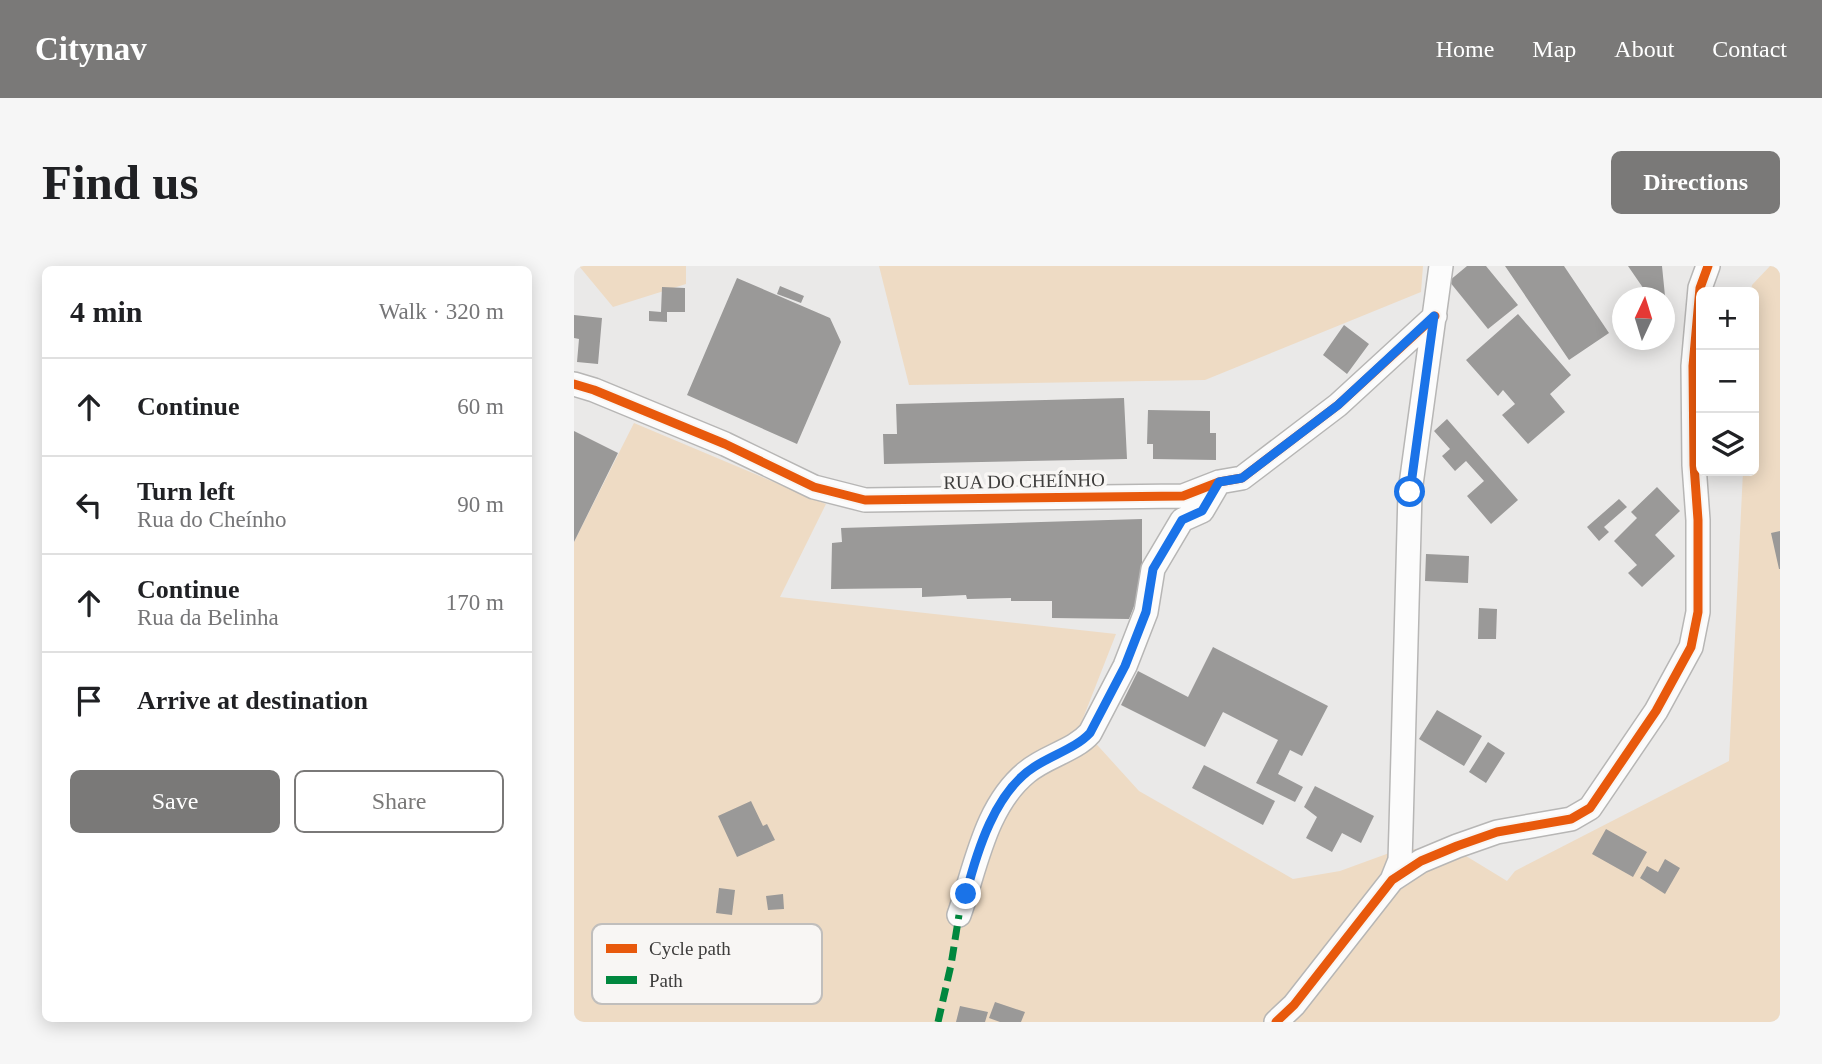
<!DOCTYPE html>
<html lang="en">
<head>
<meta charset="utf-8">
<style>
	body { margin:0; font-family:"Times New Roman",serif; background:#f6f6f6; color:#202124 }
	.controls { position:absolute; right:21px; top:21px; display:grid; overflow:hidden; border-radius:10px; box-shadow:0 4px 18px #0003 }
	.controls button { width:63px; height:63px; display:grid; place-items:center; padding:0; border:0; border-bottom:2px solid #e0e0e0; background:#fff; color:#202124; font:35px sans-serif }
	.compass { position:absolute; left:1038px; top:21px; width:63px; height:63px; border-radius:50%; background:#fff; box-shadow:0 4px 18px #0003; rotate:4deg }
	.stop { position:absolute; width:21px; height:21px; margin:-16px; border:5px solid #1a73e8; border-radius:50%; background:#fff }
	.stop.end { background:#1a73e8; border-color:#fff; box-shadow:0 2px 7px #0008 }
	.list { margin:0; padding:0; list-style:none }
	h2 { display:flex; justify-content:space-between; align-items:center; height:91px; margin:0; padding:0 28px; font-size:30px }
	h2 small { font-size:23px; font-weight:400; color:#757577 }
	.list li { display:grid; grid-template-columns:46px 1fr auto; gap:21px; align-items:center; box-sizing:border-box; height:98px; padding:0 28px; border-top:2px solid #e0e0e0 }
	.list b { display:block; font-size:26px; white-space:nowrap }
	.list p { margin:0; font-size:23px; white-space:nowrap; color:#757577 }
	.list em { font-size:23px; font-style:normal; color:#757577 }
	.actions { display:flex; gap:14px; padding:21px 28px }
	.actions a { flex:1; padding:16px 0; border:2px solid #7a7978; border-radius:10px; text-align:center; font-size:24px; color:#7a7978 }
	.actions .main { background:#7a7978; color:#fff }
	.icon { flex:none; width:38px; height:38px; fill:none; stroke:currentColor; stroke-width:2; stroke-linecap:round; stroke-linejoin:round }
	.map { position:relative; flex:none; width:1206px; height:756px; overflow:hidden; border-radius:10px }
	header { display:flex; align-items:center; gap:42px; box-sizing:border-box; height:98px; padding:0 35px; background:#7a7978; color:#fff }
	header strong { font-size:33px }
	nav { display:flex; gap:38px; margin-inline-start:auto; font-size:24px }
	.intro { display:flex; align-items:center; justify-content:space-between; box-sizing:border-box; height:168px; padding:0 42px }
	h1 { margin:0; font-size:49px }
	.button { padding:18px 32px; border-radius:10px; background:#7a7978; color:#fff; font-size:24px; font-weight:700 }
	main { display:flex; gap:42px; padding:0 42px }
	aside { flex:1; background:#fff; border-radius:10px; box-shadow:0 4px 18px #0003 }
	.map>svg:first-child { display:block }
	.green { fill:#eedbc4 }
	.building { fill:#9a9998 }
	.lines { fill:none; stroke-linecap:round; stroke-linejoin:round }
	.street-casing { stroke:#b7b6b5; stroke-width:26 }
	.street { stroke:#fcfcfc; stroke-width:23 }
	.quiet { stroke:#00873e; stroke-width:7; stroke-dasharray:14 7; stroke-linecap:butt }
	.cycleway-casing { stroke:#f8f6f4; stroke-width:13 }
	.cycleway { stroke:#e8590c; stroke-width:9 }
	.route { stroke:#1a73e8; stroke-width:9 }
	.labels { text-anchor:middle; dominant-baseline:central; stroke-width:7; stroke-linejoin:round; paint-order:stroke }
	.street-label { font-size:19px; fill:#3d3c3b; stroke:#f8f6f4 }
	.key { fill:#f8f6f4; stroke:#c0bebc; stroke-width:2 }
	.key-label { font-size:19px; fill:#3d3c3b }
</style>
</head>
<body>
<header>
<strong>Citynav</strong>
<nav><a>Home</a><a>Map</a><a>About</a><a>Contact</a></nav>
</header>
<div class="intro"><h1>Find us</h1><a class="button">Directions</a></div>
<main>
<aside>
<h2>4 min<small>Walk · 320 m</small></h2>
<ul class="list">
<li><svg class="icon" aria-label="ahead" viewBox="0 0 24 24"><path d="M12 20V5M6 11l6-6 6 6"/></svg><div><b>Continue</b></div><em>60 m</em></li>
<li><svg class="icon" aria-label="left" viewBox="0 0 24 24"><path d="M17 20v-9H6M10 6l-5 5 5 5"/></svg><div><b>Turn left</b><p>Rua do Cheínho</p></div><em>90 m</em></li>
<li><svg class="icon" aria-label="ahead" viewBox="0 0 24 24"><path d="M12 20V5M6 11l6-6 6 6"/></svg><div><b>Continue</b><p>Rua da Belinha</p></div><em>170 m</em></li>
<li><svg class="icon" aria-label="arrive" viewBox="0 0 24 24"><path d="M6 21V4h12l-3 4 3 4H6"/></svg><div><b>Arrive at destination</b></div></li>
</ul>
<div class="actions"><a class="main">Save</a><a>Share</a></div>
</aside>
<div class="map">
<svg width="1206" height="756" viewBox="0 0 1206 756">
	<rect width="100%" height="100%" fill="#eae9e8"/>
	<path class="green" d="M5,0H112V18L39,41Z
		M305,0H849L847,26L631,114L335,119Z
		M1196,0H1206V756H0V276L60,157L252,238L206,331L542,368L506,460L565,525L719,613L766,605L818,586L874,579L933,615L941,605L1155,495L1169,205H1180V26H1177L1178,19Z"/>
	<path class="building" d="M893,0H912L944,39L914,63L875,15Z
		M931,0H990L1035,67L995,94Z
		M1054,0H1088L1091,30L1076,32Z
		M163,12L256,52L267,76L223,178L113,129Z
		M206,20L230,30L227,37L203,28Z
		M88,21L111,22V46H93V56L75,55V45L87,46Z
		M944,48L997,109L976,128L991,146L954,178L928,149L941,138L929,124L924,130L892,94Z
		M0,49L28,52L24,98L3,96L5,73L0,72Z
		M770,59L795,78L773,108L749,89Z
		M550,132L553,193L310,198L309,168H323L322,138Z
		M574,144L636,145V167H642V194L579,193V178H573Z
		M873,153L944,234L917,258L893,230L910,215L892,195L881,205L868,190L876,183L860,165Z
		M0,165L44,187L0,276Z
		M1083,221L1106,245L1081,269L1101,290L1068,321L1054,307L1063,299L1040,275L1063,252L1057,246Z
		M1045,233L1053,241L1030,261L1035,266L1025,275L1013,261Z
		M568,253V300H576L555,353L478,352V335H437V332L393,333L392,329L348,331V322L257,323L258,277L268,276L267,262Z
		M1206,265V303H1205L1197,267Z
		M852,288L895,290L894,317L851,315Z
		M905,342L923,343L922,373H904Z
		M639,381L754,440L728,490L716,484L704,508L729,521L721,536L682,517L704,474L649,446L631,481L547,439L564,405L614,431Z
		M863,444L908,470L890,500L845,473Z
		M914,476L931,487L912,517L895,506Z
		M630,499L701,535L689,559L618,522Z
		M741,520L800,550L787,577L768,567L758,586L732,572L743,551L730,541Z
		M177,535L189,560L193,558L201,574L163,591L144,550Z
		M1032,563L1073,586L1059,611L1018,588Z
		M1091,593L1106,602L1091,628L1066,612L1073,600L1084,606Z
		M145,622L161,624L158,649L142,647Z
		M209,628L210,643L194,644L192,630Z
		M421,736L451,746L447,756H426L415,752Z
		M386,740L414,746L411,756H382Z"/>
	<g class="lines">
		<defs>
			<path id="street" d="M0,118L20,124L151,178L240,221L291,234L609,230L645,216L668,212L764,139L861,50
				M818,614L826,594L827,562L836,226L867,0
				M385,649C402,601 411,540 453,506C472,490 500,485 516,467L551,400L572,346L579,303L608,254L628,245L645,216
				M702,756L720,739L818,614L847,595L883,580L923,566L997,553L1016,542L1082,445L1117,381L1124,346V254L1120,199L1119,100L1126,22L1134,0"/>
		</defs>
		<use href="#street" class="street-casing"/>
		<use href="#street" class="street"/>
		<path class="quiet" d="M364,756L377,699L385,649"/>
		<defs>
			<path id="cycleway" d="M0,118L20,124L151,178L240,221L291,234L609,230L645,216L668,212L764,139L861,50
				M702,756L720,739L818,614L847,595L883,580L923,566L997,553L1016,542L1082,445L1117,381L1124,346V254L1120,199L1119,100L1126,22L1134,0"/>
		</defs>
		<use href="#cycleway" class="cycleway-casing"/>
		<use href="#cycleway" class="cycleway"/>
	</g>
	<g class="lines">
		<path class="route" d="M392,628C403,585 421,526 460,501C478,489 502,482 516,467L551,400L572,346L579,303L608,254L628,245L645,216L668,212L764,139L860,50L836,226"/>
	</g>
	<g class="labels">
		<g class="street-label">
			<text transform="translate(450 215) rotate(-1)">RUA DO CHEÍNHO</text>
		</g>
	</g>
	<rect x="18" y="658" width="230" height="80" rx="10" class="key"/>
	<rect x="32" y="678" width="31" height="9" fill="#e8590c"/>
	<rect x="32" y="710" width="31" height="8" fill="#00873e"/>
	<g class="key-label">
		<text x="75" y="689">Cycle path</text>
		<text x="75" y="721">Path</text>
	</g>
</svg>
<div class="controls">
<button>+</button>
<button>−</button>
<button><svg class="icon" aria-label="layers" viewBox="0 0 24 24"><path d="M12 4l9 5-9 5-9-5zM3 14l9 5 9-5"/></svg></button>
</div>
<svg class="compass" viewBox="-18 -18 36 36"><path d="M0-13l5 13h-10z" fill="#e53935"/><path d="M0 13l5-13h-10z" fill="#757577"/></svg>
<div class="stop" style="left:836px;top:226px"></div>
<div class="stop end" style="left:392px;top:628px"></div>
</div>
</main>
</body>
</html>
